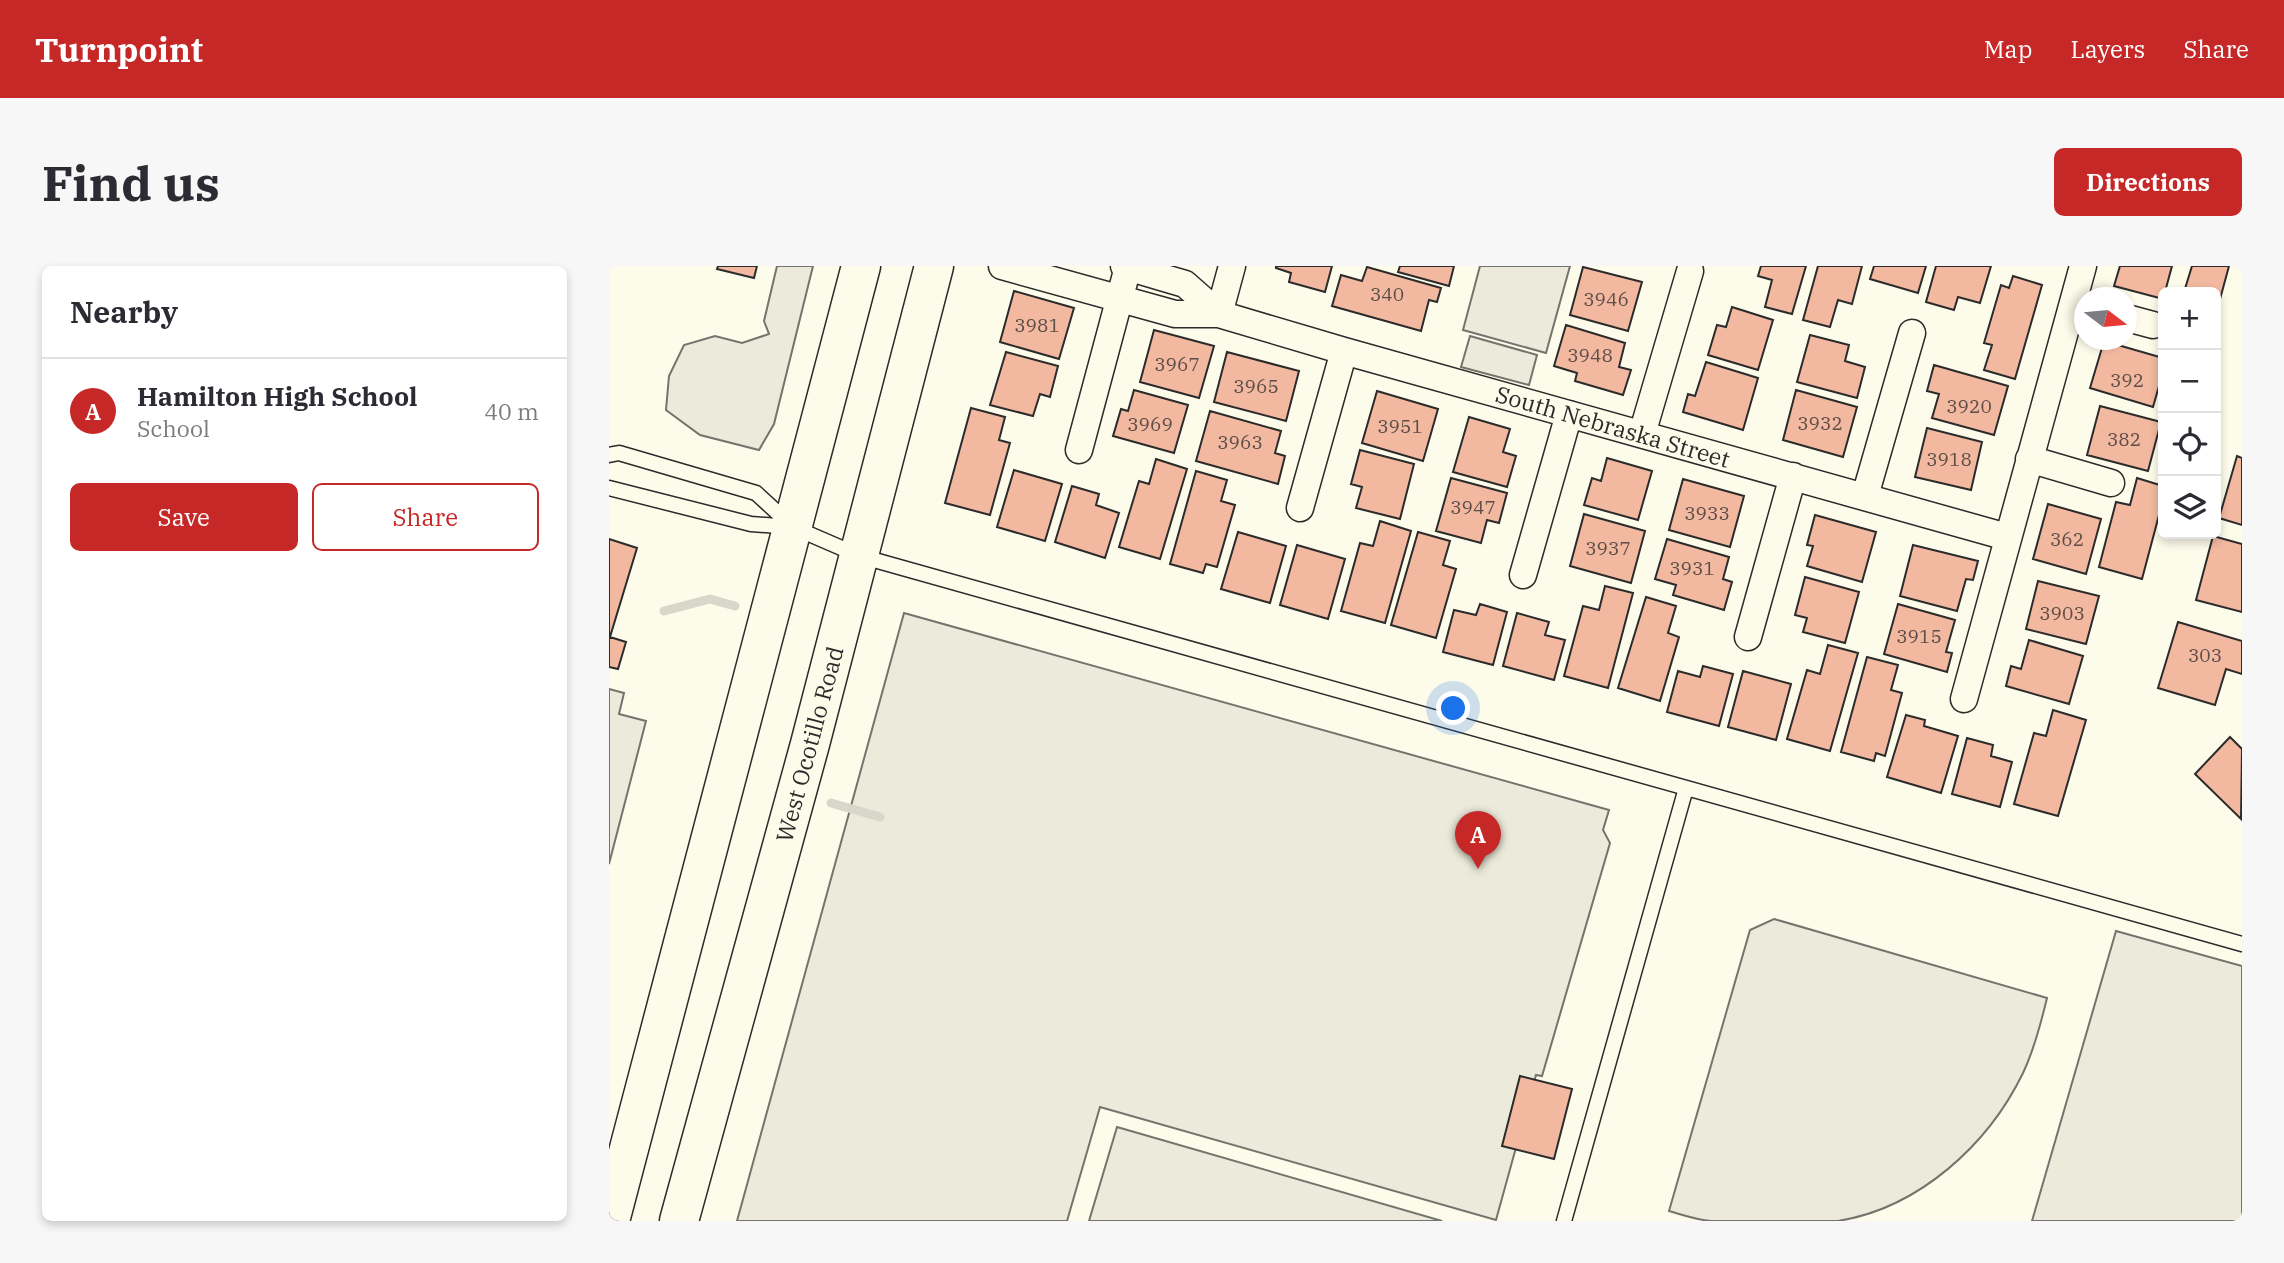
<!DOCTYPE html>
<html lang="en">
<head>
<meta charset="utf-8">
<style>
	body { margin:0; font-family:"IBM Plex Serif",serif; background:#f7f7f7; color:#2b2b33 }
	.controls { position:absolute; right:21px; top:21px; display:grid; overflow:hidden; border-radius:10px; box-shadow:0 4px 10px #0003 }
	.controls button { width:63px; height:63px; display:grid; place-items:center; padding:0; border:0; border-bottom:2px solid #e1e1e2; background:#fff; color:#2b2b33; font:35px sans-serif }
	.compass { position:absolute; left:1465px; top:21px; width:63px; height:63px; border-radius:50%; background:#fff; box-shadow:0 4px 10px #0003; rotate:106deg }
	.you { position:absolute; left:845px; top:443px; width:24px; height:24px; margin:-18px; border:5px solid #fff; border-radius:50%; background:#1a73e8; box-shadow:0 0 0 10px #1a73e833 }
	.badge { display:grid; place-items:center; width:46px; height:46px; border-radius:50%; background:#c62828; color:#fff; font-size:23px; font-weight:700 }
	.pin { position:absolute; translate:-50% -58px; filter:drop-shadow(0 2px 4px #0008) }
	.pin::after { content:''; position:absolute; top:37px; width:24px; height:21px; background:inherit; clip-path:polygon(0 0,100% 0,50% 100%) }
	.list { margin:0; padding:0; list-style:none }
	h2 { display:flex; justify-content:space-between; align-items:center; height:91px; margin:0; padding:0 28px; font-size:30px }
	h2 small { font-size:23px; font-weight:400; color:#7c7c81 }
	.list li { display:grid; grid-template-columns:46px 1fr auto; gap:21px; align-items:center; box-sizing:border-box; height:105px; padding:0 28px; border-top:2px solid #e1e1e2 }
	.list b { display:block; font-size:26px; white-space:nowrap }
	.list p { margin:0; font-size:23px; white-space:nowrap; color:#7c7c81 }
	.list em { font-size:23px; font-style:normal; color:#7c7c81 }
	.actions { display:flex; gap:14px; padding:21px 28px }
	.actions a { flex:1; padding:16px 0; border:2px solid #c62828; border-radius:10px; text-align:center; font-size:24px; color:#c62828 }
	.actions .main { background:#c62828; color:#fff }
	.icon { flex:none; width:38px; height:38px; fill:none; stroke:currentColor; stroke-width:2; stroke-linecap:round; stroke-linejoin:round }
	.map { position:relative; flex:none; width:1633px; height:955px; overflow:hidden; border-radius:10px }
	header { display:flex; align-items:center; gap:42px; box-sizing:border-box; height:98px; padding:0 35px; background:#c62828; color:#fff }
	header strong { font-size:33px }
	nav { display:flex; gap:38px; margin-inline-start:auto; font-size:24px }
	.intro { display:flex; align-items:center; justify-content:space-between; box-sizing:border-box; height:168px; padding:0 42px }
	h1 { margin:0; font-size:49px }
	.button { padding:18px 32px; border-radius:10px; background:#c62828; color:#fff; font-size:24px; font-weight:700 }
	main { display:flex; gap:42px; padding:0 42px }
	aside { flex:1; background:#fff; border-radius:10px; box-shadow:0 4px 10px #0003 }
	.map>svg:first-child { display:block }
	.green { fill:#ecebdb; stroke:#74746e; stroke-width:2 }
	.parking { fill:#eceadb; stroke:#74746e; stroke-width:2 }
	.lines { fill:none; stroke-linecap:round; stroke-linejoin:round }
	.stream { stroke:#d8d7c9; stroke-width:9 }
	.building { fill:#f2b8a0; stroke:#2b2b2b; stroke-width:2 }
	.lane-casing { stroke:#2b2b2b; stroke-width:17 }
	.street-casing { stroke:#2b2b2b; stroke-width:29 }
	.secondary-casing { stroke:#2b2b2b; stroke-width:41 }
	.lane { stroke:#fdfbea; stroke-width:14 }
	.street { stroke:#fdfbea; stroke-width:26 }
	.secondary { stroke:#fdfbea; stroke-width:38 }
	.labels { text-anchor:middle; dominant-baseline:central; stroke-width:5; stroke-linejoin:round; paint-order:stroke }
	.number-label { font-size:19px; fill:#5d4e48 }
	.street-label { font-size:23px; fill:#2b2b2b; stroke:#fdfbea }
</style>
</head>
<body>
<header>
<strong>Turnpoint</strong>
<nav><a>Map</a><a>Layers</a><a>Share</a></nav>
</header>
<div class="intro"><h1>Find us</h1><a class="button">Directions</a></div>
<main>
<aside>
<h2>Nearby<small></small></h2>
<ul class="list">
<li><span class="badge">A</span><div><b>Hamilton High School</b><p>School</p></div><em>40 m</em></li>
</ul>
<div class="actions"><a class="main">Save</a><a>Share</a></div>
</aside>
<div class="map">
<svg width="1633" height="955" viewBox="0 0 1633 955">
	<rect width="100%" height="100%" fill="#fdfbea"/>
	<path class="green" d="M168,0H204L165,158L150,184L91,169L57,144L60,110L75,79L106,70L133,77L160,68L155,55Z
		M871,0H961L937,87L854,64Z
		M295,347L1000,544L994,564L1001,577L933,810L927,809L887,954L491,841L458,955H128Z
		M1165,653L1438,732C1432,757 1425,784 1414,807C1379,879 1310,942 1229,955C1209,955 1186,955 1166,955C1145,955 1123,955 1102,955C1088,954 1074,949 1060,945L1141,664Z
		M508,861L833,955H480Z"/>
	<path class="parking" d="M861,70L928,89L920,119L852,101Z
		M0,423L15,427L10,448L37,455L0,598Z
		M1507,665L1633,700V955H1423Z"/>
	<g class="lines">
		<path class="stream" d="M55,345L101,333L126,340
			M222,537L271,551"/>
	</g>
	<path class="building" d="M109,0H148L145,12L108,3Z
		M667,0H723L716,26L680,16L682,7L667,2Z
		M791,0H845L840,20L789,6Z
		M1152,0H1197L1183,48L1156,41L1163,14L1149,10Z
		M1209,0H1253L1243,38L1229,34L1221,61L1194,54Z
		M1265,0H1317L1309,27L1261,13Z
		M1327,0H1382L1371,37L1349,31L1345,44L1317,36Z
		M1511,0H1563L1556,26H1554V33L1505,20Z
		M1583,0H1620L1607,48V26H1575Z
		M758,1L832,22L828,36L820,34L812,65L723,40L732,9L753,15Z
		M974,1L1033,16L1019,65L961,49Z
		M1404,10L1433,19L1406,113L1375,104L1383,79L1375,77L1392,19L1400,22Z
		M405,25L465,42L450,93L391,76Z
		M1123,41L1164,54L1149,104L1099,89L1108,59L1117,61Z
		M957,59L1016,77L1010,101L1022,104L1014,129L966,115L968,107L945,100Z
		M545,64L605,80L590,132L531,116Z
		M1201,69L1240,79L1236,95L1256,101L1248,132L1188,116Z
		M1495,75L1554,92V106L1544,141L1481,122Z
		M397,86L449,100L441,131L431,128L424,150L381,139Z
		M618,86L690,105L677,155L605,136Z
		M1097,96L1149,112L1134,164L1074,146L1079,128L1086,130Z
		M1325,99L1399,120L1385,169L1323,152L1330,128L1318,125Z
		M525,124L579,139L565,187L504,170L512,143L519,145Z
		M1187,124L1248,141L1234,191L1174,174Z
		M768,125L829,143L814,195L753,177Z
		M1491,140L1552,156L1539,205L1478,189Z
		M362,142L396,151L390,174L401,177L381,249L336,237Z
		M601,145L672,165L666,187L676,190L669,218L587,195Z
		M860,151L901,163L894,186L907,190L898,221L844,206Z
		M1318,162L1373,176L1362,224L1306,211Z
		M751,184L805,198L791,253L747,242L753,221L742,218Z
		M1628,190L1633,192V259L1610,252Z
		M998,192L1043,205L1029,254L975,239L983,212L992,215Z
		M547,193L578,203L551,293L510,281L530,215L540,218Z
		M405,204L453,218L436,275L388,261Z
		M587,205L618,214L612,235L626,239L608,301L597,298L594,307L561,298Z
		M842,212L898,227L890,257L878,254L872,277L827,265Z
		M1528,212L1554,220V234L1533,313L1490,301L1507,236L1521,239Z
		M1074,213L1135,230L1121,281L1060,264Z
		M463,220L490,228L487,239L510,247L496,292L446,276Z
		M1439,238L1492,253L1477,308L1424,293Z
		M975,248L1036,265L1022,317L961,300Z
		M1206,249L1267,266L1253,316L1198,300L1204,280L1198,279Z
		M771,255L802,265L776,357L732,345L751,277L764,280Z
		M629,266L677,280L661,337L612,323Z
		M809,266L841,275L834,299L847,303L827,372L782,359Z
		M1604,270L1633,278V346L1587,334Z
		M0,273L28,282L1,371L17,376L9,403L0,401Z
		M1058,273L1120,291L1114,313L1123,316L1115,344L1064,329L1067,319L1046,313Z
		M688,279L736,293L719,353L671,339Z
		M1304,279L1369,295L1364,314L1357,313L1348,345L1291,330Z
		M1196,311L1250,326L1236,377L1194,366L1198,352L1186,349Z
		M1429,315L1490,330L1477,378L1417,363Z
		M996,320L1024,327L999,422L955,410L974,340L990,344Z
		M1037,331L1067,340L1059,367L1070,371L1051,435L1009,422Z
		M871,338L898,346L884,399L834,386L845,344L867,349Z
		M1289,338L1346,354L1337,386L1343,387L1338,406L1275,388Z
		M908,347L940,356L936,369L956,374L945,414L894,400Z
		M1569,356L1633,375V408L1617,403L1606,439L1549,422Z
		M1420,374L1474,390L1460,438L1397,420L1402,400L1412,403Z
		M1219,379L1249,387L1221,485L1178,473L1198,404L1211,408Z
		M1258,391L1289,399L1282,424L1293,427L1276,490L1267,487L1265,495L1232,486Z
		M1094,400L1124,408L1110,460L1058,446L1069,405L1091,411Z
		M1134,405L1182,418L1167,474L1119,461Z
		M1444,444L1477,454L1449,550L1405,538L1425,467L1437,470Z
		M1297,449L1316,454L1315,460L1349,470L1332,527L1278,511Z
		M1621,471L1633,483L1632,553L1586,508Z
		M1358,472L1384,479L1382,490L1403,496L1391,541L1343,528Z
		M911,810L963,823L945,893L893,880Z"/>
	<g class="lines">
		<defs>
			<path id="lane" d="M0,189L10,187L147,227L184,261L251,290L1633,678
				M0,222L142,258L183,261
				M955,955L1077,522"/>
			<path id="street" d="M393,0L566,48H610L735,85L1398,271
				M515,0L576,18L610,48
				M610,48L623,0
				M1518,52L1544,59
				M1033,168L1081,5
				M470,184L519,1
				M1420,193L1502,217
				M1256,230L1303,67
				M691,242L735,85
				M914,309L960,148
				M1139,371L1184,210
				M1355,433L1474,0"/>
			<path id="secondary" d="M1,955L252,0
				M70,955L201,478L325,0"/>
		</defs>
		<use href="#lane" class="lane-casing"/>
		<use href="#street" class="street-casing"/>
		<use href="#secondary" class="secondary-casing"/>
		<use href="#lane" class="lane"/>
		<use href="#street" class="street"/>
		<use href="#secondary" class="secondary"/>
	</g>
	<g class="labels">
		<g class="number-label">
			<text x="778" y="28">340</text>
			<text x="997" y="33">3946</text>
			<text x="428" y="59">3981</text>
			<text x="981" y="89">3948</text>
			<text x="568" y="98">3967</text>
			<text x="1518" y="114">392</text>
			<text x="647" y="120">3965</text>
			<text x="1360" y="140">3920</text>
			<text x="1211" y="157">3932</text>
			<text x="541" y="158">3969</text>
			<text x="791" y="160">3951</text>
			<text x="1515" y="173">382</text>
			<text x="631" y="176">3963</text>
			<text x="1340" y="193">3918</text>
			<text x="864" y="241">3947</text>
			<text x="1098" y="247">3933</text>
			<text x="1458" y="273">362</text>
			<text x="999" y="282">3937</text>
			<text x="1083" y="302">3931</text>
			<text x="1453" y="347">3903</text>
			<text x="1310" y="370">3915</text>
			<text x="1596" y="389">303</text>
		</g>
		<g class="street-label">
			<text transform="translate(1004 160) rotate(16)">South Nebraska Street</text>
			<text transform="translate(200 478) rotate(-75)">West Ocotillo Road</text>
		</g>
	</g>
</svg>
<div class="controls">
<button>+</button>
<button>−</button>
<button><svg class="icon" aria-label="locate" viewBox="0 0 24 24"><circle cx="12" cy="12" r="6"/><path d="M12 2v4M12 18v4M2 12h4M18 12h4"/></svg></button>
<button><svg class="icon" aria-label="layers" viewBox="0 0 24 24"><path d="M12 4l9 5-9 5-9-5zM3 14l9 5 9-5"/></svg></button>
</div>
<svg class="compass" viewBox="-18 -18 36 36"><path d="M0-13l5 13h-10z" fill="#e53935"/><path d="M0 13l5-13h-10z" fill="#7c7c81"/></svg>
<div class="you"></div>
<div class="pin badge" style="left:869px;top:603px">A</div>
</div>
</main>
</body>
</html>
